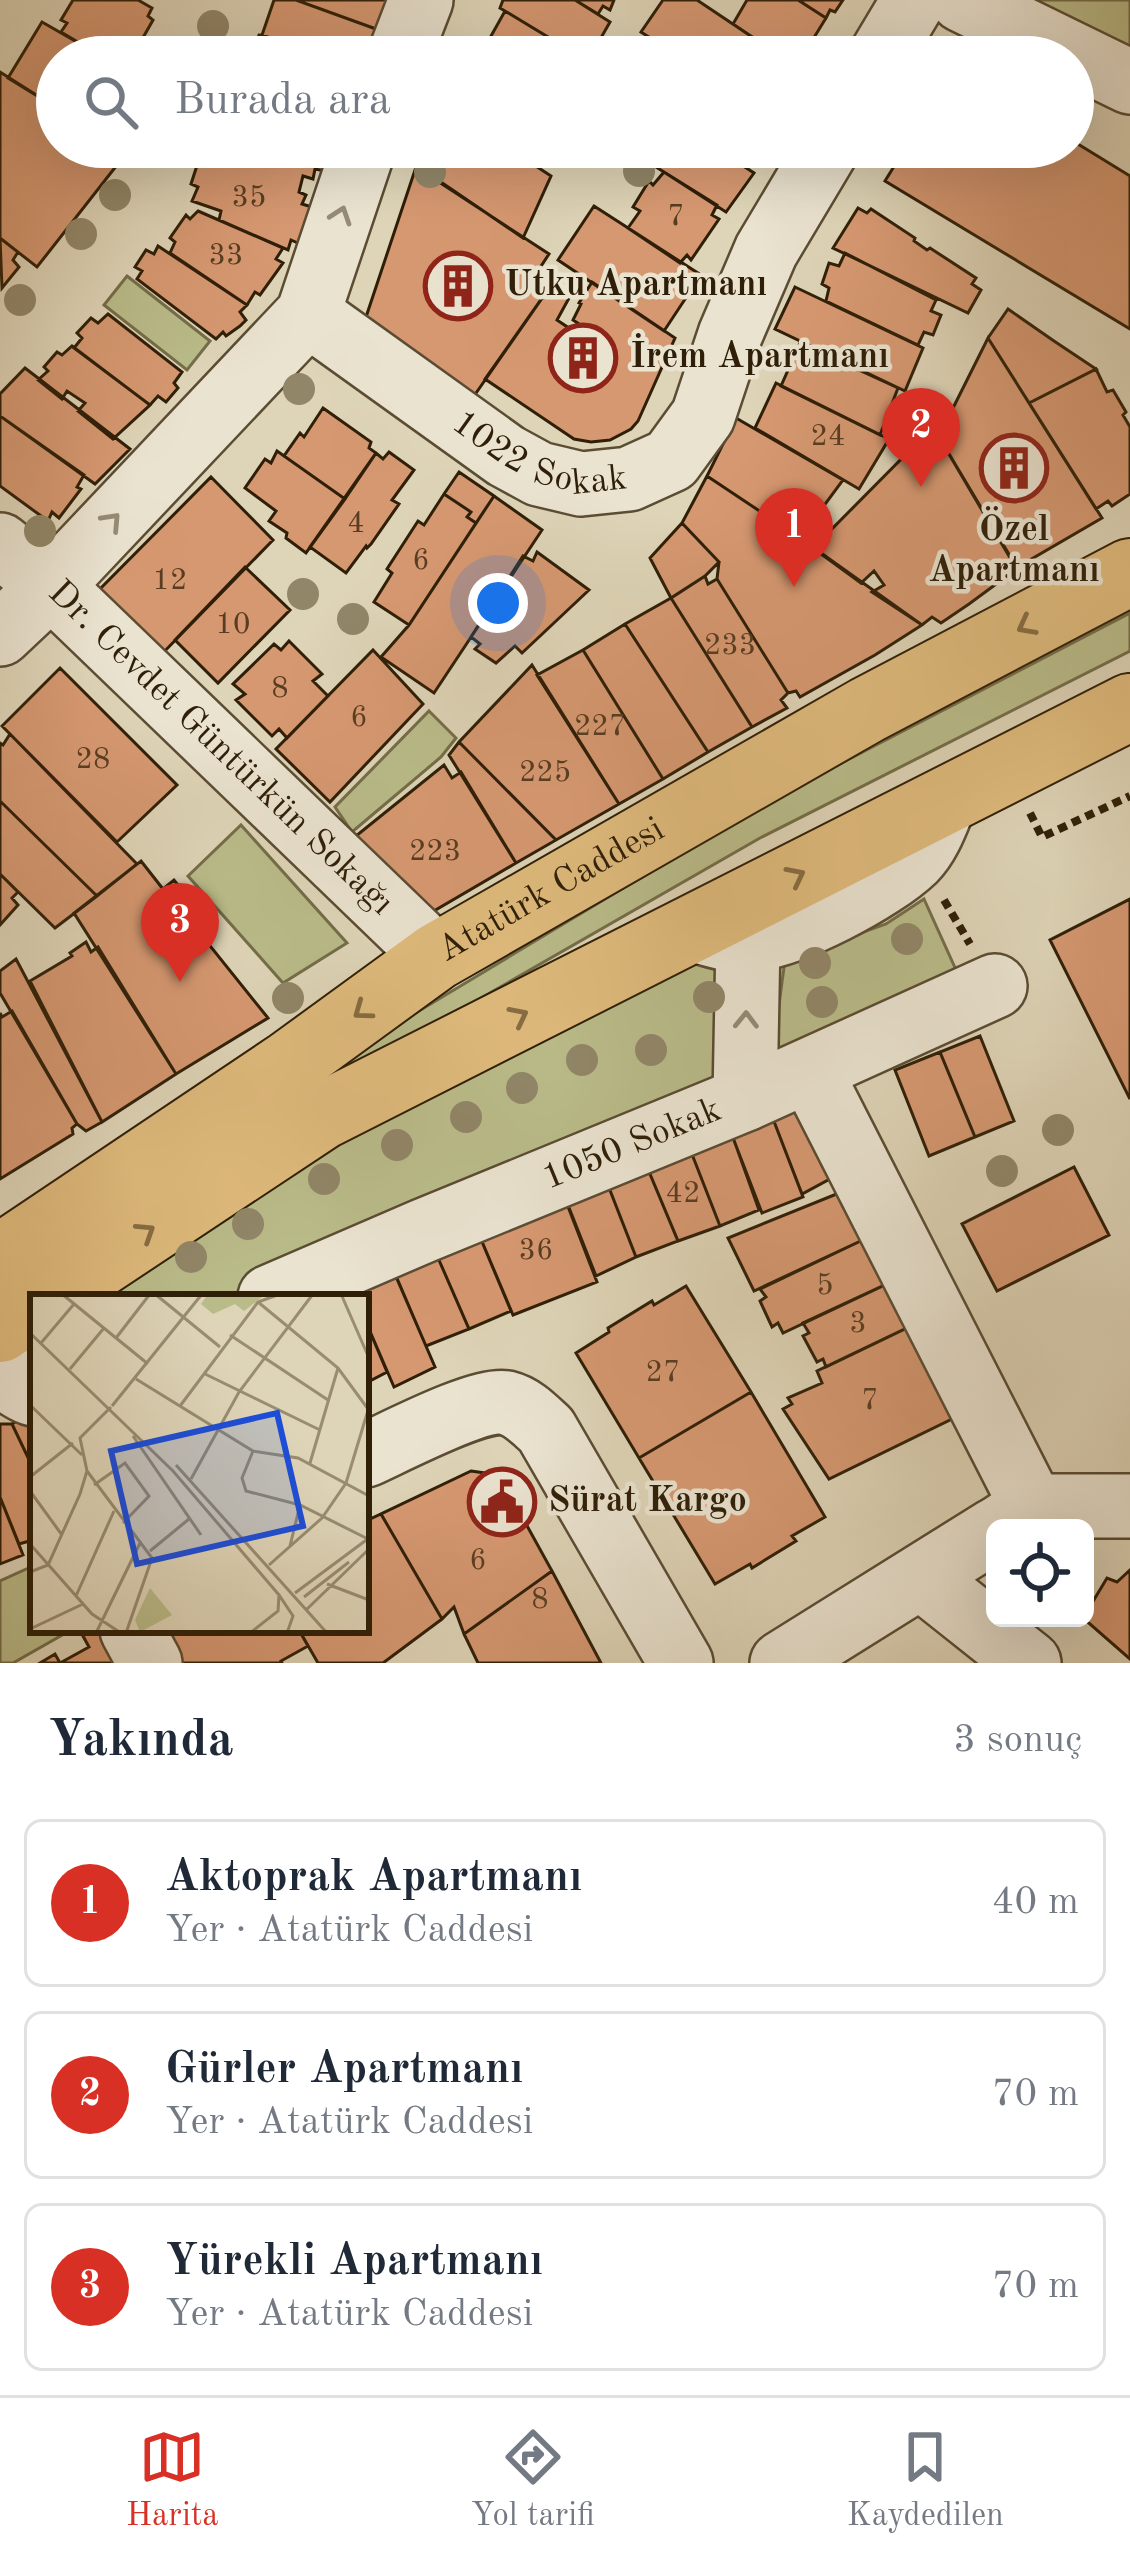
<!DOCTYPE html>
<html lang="tr">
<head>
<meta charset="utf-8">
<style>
	body { margin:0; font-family:"Old Standard TT",serif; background:#f2f2f3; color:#1f2937 }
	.controls { position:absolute; right:36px; bottom:36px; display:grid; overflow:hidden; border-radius:18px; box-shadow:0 12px 48px #0002 }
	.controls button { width:108px; height:108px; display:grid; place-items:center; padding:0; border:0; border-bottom:3px solid #e0e1e3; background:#fff; color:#1f2937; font:60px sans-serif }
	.you { position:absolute; left:498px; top:603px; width:42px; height:42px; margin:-30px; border:9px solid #fff; border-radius:50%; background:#1a73e8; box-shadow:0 0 0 18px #1a73e833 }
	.badge { display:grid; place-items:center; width:78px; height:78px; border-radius:50%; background:#d93025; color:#fff; font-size:39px; font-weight:700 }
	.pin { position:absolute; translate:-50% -99px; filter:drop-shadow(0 3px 6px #0008) }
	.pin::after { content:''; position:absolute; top:63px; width:42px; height:36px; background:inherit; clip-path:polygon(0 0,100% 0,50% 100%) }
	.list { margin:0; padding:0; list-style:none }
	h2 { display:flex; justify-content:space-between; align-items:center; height:156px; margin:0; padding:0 48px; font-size:51px }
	h2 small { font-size:39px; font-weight:400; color:#747a83 }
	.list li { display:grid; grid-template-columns:78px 1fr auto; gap:36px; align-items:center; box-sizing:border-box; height:168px; margin:0 24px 24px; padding:0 24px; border:3px solid #e0e1e3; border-radius:18px }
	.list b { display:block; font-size:45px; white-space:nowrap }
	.list p { margin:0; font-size:39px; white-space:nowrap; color:#747a83 }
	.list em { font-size:39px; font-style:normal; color:#747a83 }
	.icon { flex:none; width:66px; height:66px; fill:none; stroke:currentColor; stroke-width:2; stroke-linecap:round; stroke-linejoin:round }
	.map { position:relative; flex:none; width:1130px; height:1663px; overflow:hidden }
	.search { position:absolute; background:#fff; box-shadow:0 12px 48px #0002; left:36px; right:36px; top:36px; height:132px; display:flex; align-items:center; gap:30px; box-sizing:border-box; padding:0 42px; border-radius:66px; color:#747a83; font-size:45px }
	.sheet { height:732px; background:#fff }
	nav { display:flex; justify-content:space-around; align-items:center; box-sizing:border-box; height:168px; border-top:3px solid #e0e1e3; background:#fff; font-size:33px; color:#747a83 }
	nav a { display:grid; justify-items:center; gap:6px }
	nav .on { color:#d93025 }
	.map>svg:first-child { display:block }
	.green { fill:#b9bb89; stroke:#746d48; stroke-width:3 }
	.building { fill:#d69871; stroke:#2f1f08; stroke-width:3 }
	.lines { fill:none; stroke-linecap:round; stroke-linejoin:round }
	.minor-casing { stroke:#5b4c34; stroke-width:68 }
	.major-casing { stroke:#2f1f08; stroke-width:70 }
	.path { stroke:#2f1f08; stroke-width:8; stroke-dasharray:9 6; stroke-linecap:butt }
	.minor { stroke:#eae3d0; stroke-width:63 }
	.major { stroke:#dfba7c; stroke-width:66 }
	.tree { fill:#918668 }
	.oneway { stroke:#968b76 }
	.oneway2 { stroke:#876c42 }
	.labels { text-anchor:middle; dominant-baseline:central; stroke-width:9; stroke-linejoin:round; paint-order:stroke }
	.number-label { font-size:30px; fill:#593d22 }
	.poi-label { font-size:36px; font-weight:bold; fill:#2f1f08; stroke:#eae3d0; text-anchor:start }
	.street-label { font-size:36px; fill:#2f1f08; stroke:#eae3d0 }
	.inset-road { fill:none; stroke:#988c71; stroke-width:3 }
	.view { fill:#1d4ed8; fill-opacity:0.15; stroke:#1d4ed8; stroke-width:6 }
	.inset-edge { fill:none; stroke:#2f1f08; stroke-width:6 }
</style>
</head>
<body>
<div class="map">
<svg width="1130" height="1663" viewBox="0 0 1130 1663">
	<rect width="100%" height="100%" fill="#ded4b7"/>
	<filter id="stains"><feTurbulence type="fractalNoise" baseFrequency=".00167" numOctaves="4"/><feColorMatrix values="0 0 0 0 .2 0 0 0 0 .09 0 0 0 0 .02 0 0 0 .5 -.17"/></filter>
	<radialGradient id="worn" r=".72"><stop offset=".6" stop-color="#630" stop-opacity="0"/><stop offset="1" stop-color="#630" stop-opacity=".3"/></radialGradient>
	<path class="green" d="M1022,0H1130V63Z
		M127,276L210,341L187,370L104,305Z
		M1130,613V651L760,838L251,1130L334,1062L615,893L803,783Z
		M429,711L456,738L441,757L352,832L335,807Z
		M241,825L347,943L283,983L188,876Z
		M924,899L961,981L771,1064L785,960L886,924Z
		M709,953L728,978L726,1091L255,1297H116L113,1284L373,1115Z
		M33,1566V1630H71L13,1663H0V1581Z"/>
	<path class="building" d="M73,0H138L152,8L148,16L153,20L132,57H103L61,32L67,23L61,20Z
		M274,0H296L376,29L366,57H321L262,35Z
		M296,0H388L376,29Z
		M503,0H575L610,22L590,57H581L505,11L500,8Z
		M575,0H614L610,10L603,6L598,14Z
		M663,0H697L782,57H680L641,32Z
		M747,0H798L826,18L802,57H782L733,24Z
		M798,0H843L835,12L830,10L826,18Z
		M505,11L581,57H489L491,48L486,45Z
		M42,22L103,57H57V108L8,78Z
		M259,35H262L321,57H246L248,48L253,50Z
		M0,72L57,108V147H122L128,151L37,267L0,238Z
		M1073,141L1130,176V329L885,181L906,147H1073Z
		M203,147H332L325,171L315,169L313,179L303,176L299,192L306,195L302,204L312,207L300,244L291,240L288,250L219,220L221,211L192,201L198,187L191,184Z
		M442,147H507L551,176L523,238L435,178L440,167L433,163Z
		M507,147H537L535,150L529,147L523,158Z
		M625,147H714L754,173L726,212Z
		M714,147H750L744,155L739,153L735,161Z
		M416,167L549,254L532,280L547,291L474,396L365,320Z
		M664,172L717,205L712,215L719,219L691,260L687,255L680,263L628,228L640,211L633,207L649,181L653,185Z
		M594,206L701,275L664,331L558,260Z
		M858,208L867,213L871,209L915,238L914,241L927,250L930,248L976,278L972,284L981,290L968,313L833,248Z
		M198,211L283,248L276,259L283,263L260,295L255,292L247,305L170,253L175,242L170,238L186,215L190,219Z
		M0,238L18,252L13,260L19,267L2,288Z
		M158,246L247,305L240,312L246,320L240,326L226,336L223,332L216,339L137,279L142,271L135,267L146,250L154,254Z
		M845,253L936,300L931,311L941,315L933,335L924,332L918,345L826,301L829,288L822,284L829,263L839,266Z
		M592,282L675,338L638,421L631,429L610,440L591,442L574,439L485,379L552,284L569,298L557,320L575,332L582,326L573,320L581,304L579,303Z
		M795,287L923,348L905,391L775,329Z
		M1008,309L1054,341L1096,369L1029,403L988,338Z
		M108,314L182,372L174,383L178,388L166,402L158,396L150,405L74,348L82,338L77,333L91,318L98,323Z
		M988,338L1102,518L1016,568L933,427L954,406Z
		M800,343L898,388L880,435L781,386Z
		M72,346L150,405L113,439L78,411L85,403L67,391L62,399L38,380L48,371L44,367L57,352L62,355Z
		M25,368L130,449L95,484L0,416V394Z
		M1096,369L1107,392L1113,390L1126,412L1123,415L1130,427V494L1112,506L1108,501L1096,509L1029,403Z
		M776,383L889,439L859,489L755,428Z
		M323,408L371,442L369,448L376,453L345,499L284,456L300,433L304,437Z
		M0,416L84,475L77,487L81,489L59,518L52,512L48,521L0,486Z
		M736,418L843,480L800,538L707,476Z
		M933,427L1013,561L1004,567L1008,572L1007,576L969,604L941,623L932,617L922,625L872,592L884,585L874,571L861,583L813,548Z
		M277,451L345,499L306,553L286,538L287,533L269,521L276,511L245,488L265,459L271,463Z
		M389,452L414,470L392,500L399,504L371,544L367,548L366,546L346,573L310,547L376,453L383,459Z
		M459,472L494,496L476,523L467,517L471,512L444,494Z
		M707,476L800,538L922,625L875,655L800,697L796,691L788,693L717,579L719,562L682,523Z
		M211,477L273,540L159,657L94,595Z
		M444,494L471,512L467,517L476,523L409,625L374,602L392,573L387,569L418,521L424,525Z
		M494,496L542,530L434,693L381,657L409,625Z
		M682,523L719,562L705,576L671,598L650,558Z
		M537,552L589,590L522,653L515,646L496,663L475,649L480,644L471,637L523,556L533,561Z
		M245,567L290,610L218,683L175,640Z
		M705,576L708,584L717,579L788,693L781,700L787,708L752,727L671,598Z
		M671,598L752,727L708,752L625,624Z
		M625,624L708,752L663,779L583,650Z
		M289,641L322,674L313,681L328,696L287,738L279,729L272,736L236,700L245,694L233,684L274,644L281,650Z
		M373,650L423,704L330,802L276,749Z
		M583,650L663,779L619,804L537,675Z
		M532,665L619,804L556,840L459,742Z
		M60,668L177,785L117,842L2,726Z
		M10,734L137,864L97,896L0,801V743L3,745Z
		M459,742L556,840L516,863L449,755Z
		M444,765L452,778L461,772L516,863L415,922L351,840Z
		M0,801L97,896L55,928L0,874Z
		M141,861L163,889L174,880L184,892L174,901L268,1018L176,1074L74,913Z
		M0,874L18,892L12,898L18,905L0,925Z
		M1130,899V1099L1050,940Z
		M86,942L91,952L98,947L176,1074L102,1122L30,981L72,956L70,953Z
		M16,959L102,1122L86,1131L77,1124L0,993V971Z
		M12,1011L77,1124L72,1128L73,1134L0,1179V1013L2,1017Z
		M980,1036L1014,1121L975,1137L940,1052Z
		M940,1052L975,1137L929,1156L895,1070Z
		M806,1099L839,1174L802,1194L770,1111Z
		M770,1111L803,1197L762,1213L728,1125Z
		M730,1129L759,1210L720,1226L688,1144Z
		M688,1144L720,1226L678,1241L645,1162Z
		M645,1162L678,1241L636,1257L606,1180Z
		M1074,1167L1109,1235L997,1291L962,1224Z
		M606,1180L636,1257L596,1276L564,1195Z
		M562,1191L597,1282L513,1315L475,1225Z
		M844,1191L869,1237L754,1291L728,1238Z
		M475,1225L511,1311L469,1329L432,1244Z
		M869,1237L889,1283L783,1333L778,1323L772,1327L760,1301L766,1297L760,1289Z
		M432,1244L469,1329L426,1346L390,1262Z
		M391,1265L435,1367L394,1387L366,1322V1297H356L350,1282Z
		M889,1283L913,1325L826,1367L823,1359L817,1362L803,1336L809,1333L803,1323Z
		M686,1286L751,1392L639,1458L576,1353L609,1332L608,1328L652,1301L654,1305Z
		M366,1322L387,1372L366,1383Z
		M913,1325L958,1416L829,1479L783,1409L792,1404L788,1398L822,1383L817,1371Z
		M751,1392L825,1517L792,1536L796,1541L752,1568L750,1564L715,1584L639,1458Z
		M33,1410V1468L12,1424Z
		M0,1424H12L33,1468V1540L19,1544L0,1497Z
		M471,1471L499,1475L552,1571L464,1634L454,1607L442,1619L381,1514Z
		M0,1497L23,1555L0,1564Z
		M381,1514L442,1619L383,1663H318L299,1630H366V1521Z
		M1130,1570V1659L1083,1618L1107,1578L1117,1582Z
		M552,1571L601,1663H478L464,1634Z
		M94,1630H114L132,1663H40L55,1654L60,1663L89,1647L83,1636Z
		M180,1630H299L308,1646L281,1661L282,1663H181L166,1637Z"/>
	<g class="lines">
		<defs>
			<g id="minor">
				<path d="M962,0L1130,82"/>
				<path d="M399,57L421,0"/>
				<path d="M880,57L914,0"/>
				<path id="s1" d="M308,314L506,456L539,474L581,484L629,479L671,460L703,416L730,335L766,251L828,147"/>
				<path id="s2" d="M0,545L51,586L436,957"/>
				<path d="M0,634L51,586L308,314L364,147"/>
				<path d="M691,929C709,934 728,941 747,940C790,939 883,889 914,859C929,844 937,820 945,801"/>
				<path d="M810,1071L1032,1506"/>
				<path d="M745,1099L748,940"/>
				<path id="s3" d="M270,1297L423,1231L745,1099L995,986"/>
				<path d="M0,1361C7,1379 15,1387 33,1394"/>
				<path d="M366,1455C395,1442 480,1397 507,1403C523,1407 535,1420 546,1430L681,1663"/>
				<path d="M999,1528L1032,1506H1130"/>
				<path d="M922,1578L1029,1663"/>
				<path d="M132,1630L150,1663"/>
				<path d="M782,1663L995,1530"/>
			</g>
			<g id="major">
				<path id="s4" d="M0,1258L289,1064L436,957L867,710L1130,572"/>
				<path d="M49,1297L322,1116L1130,707"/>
				<path d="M0,1329L33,1307"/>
			</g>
		</defs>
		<use href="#minor" class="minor-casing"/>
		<use href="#major" class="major-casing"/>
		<path class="path" d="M1030,813L1042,837L1130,796
			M944,900L970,944"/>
		<use href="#minor" class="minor"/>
		<use href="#major" class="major"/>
	</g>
	<g class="tree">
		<circle cx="213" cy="26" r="16"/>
		<circle cx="639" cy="171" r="16"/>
		<circle cx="430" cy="172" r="16"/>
		<circle cx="115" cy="195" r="16"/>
		<circle cx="81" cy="234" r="16"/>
		<circle cx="20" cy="300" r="16"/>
		<circle cx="299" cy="389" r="16"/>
		<circle cx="40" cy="531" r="16"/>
		<circle cx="303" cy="594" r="16"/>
		<circle cx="353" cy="619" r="16"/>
		<circle cx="907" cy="939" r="16"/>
		<circle cx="815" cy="963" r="16"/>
		<circle cx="709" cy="997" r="16"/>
		<circle cx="288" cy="998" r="16"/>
		<circle cx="822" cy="1002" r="16"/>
		<circle cx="651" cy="1050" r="16"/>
		<circle cx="582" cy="1060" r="16"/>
		<circle cx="522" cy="1088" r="16"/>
		<circle cx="466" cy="1117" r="16"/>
		<circle cx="1058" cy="1130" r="16"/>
		<circle cx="397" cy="1145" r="16"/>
		<circle cx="1002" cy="1171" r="16"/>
		<circle cx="324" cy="1179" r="16"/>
		<circle cx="248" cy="1224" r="16"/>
		<circle cx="191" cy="1257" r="16"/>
	</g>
	<defs><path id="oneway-chevron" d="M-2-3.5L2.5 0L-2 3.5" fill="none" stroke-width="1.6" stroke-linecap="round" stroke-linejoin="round" transform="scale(3)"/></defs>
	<g class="oneway">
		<use href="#oneway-chevron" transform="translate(341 215) rotate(-71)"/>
		<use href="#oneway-chevron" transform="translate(112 521) rotate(-47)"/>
		<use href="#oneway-chevron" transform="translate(746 1020) rotate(-89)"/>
	</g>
	<g class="oneway2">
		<use href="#oneway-chevron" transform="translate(1026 626) rotate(152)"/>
		<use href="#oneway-chevron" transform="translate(796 876) rotate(-27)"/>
		<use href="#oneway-chevron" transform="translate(362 1011) rotate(144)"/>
		<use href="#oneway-chevron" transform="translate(519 1016) rotate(-27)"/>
		<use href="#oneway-chevron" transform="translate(146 1232) rotate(-33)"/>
	</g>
	<defs>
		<symbol id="building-ring" viewBox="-11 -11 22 22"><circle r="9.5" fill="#eae3d0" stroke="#8f2418" stroke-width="1.5"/><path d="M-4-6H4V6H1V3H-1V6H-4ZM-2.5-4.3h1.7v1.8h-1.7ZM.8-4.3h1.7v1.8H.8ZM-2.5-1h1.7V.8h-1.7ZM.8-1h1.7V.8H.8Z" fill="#8f2418"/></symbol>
		<symbol id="civic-ring" viewBox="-11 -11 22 22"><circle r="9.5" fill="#eae3d0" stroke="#8f2418" stroke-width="1.5"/><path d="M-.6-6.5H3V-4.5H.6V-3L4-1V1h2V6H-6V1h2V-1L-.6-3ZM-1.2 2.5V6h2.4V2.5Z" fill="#8f2418"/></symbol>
	</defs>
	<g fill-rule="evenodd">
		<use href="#building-ring" x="420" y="248" width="76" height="76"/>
		<use href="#building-ring" x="545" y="320" width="76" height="76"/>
		<use href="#building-ring" x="976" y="430" width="76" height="76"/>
		<use href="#civic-ring" x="464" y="1464" width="76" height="76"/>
	</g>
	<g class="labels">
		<g class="number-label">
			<text x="249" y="198">35</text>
			<text x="676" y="217">7</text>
			<text x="226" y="256">33</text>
			<text x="828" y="437">24</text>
			<text x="356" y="524">4</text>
			<text x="421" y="561">6</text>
			<text x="170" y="581">12</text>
			<text x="233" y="625">10</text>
			<text x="730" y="646">233</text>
			<text x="280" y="689">8</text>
			<text x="359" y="718">6</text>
			<text x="600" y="727">227</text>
			<text x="93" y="760">28</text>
			<text x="545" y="773">225</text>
			<text x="435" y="852">223</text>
			<text x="683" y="1194">42</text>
			<text x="536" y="1251">36</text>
			<text x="825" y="1286">5</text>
			<text x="858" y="1324">3</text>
			<text x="663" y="1373">27</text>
			<text x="870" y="1401">7</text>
			<text x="478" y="1561">6</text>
			<text x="540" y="1600">8</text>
		</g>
		<g class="poi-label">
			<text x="504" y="286">Utku Apartmanı</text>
			<text x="630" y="358">İrem Apartmanı</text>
			<text x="1014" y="531" text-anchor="middle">Özel<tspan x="1014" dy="41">Apartmanı</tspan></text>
			<text x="548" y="1502">Sürat Kargo</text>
		</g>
		<g class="street-label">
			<text stroke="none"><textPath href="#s1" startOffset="276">1022 Sokak</textPath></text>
			<text stroke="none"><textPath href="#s2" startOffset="300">Dr. Cevdet Güntürkün Sokağı</textPath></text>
			<text stroke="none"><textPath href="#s4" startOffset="663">Atatürk Caddesi</textPath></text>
			<text stroke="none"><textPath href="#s3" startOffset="393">1050 Sokak</textPath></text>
		</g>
	</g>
	<g transform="translate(30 1294)">
		<rect width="339" height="339" fill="#ded4b7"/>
		<path d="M178,0H236L214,17L205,10L183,20L171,10ZM120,294L142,321L110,338L105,326Z" fill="#b9bb89"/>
		<path class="inset-road" d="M32,0L118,70M125,0L190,53M311,0L339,64M228,8L308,74L338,115M0,39L143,177L249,301L263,322L257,339M200,41L298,106M86,44L120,0M11,49L44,10M40,75L74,34M173,79L290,136M106,85L223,157L268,164L339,202M0,111L52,161M82,112L172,0M150,112L228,8L250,0M103,142L171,241M223,157L212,184L216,197L270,211L338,245M280,169L308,74M146,171L297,339M57,177L122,264L96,339M0,183L43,149M161,185L209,98L283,0M64,191L95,169L119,202L93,229M0,197L32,241M0,250L62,320L91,339M260,252L270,211M120,257L159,225M239,271L292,224L316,189L339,113M0,278L18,271L50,200L57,177L50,144L81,113M297,290L339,306M265,299L339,244M46,302L84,217M274,303L319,268M276,316L339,255M0,335L53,310M66,339L111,247M220,339L248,317L249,301"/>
		<path class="view" d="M247,119L273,232L107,270L81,157Z"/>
		<rect width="339" height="339" class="inset-edge"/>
	</g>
	<rect width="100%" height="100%" filter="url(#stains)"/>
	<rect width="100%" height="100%" fill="url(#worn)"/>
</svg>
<div class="controls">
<button><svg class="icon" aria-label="locate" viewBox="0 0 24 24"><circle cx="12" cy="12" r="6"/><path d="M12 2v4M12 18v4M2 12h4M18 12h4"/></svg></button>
</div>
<div class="you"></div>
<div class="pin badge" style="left:794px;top:587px">1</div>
<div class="pin badge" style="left:921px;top:487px">2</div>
<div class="pin badge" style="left:180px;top:982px">3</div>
<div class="search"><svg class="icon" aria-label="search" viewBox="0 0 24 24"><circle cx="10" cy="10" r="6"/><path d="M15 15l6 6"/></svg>Burada ara</div>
</div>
<section class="sheet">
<h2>Yakında<small>3 sonuç</small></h2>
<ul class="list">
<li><span class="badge">1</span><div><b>Aktoprak Apartmanı</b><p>Yer · Atatürk Caddesi</p></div><em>40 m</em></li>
<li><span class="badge">2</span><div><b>Gürler Apartmanı</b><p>Yer · Atatürk Caddesi</p></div><em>70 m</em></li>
<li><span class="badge">3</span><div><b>Yürekli Apartmanı</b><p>Yer · Atatürk Caddesi</p></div><em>70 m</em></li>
</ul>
</section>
<nav>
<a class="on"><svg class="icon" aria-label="map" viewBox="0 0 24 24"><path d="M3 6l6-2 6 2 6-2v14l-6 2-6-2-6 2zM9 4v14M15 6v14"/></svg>Harita</a>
<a><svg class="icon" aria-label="directions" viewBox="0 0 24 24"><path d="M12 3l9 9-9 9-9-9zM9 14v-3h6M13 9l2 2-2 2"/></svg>Yol tarifi</a>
<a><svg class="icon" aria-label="saved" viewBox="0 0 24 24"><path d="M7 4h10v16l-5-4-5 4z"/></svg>Kaydedilen</a>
</nav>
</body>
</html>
